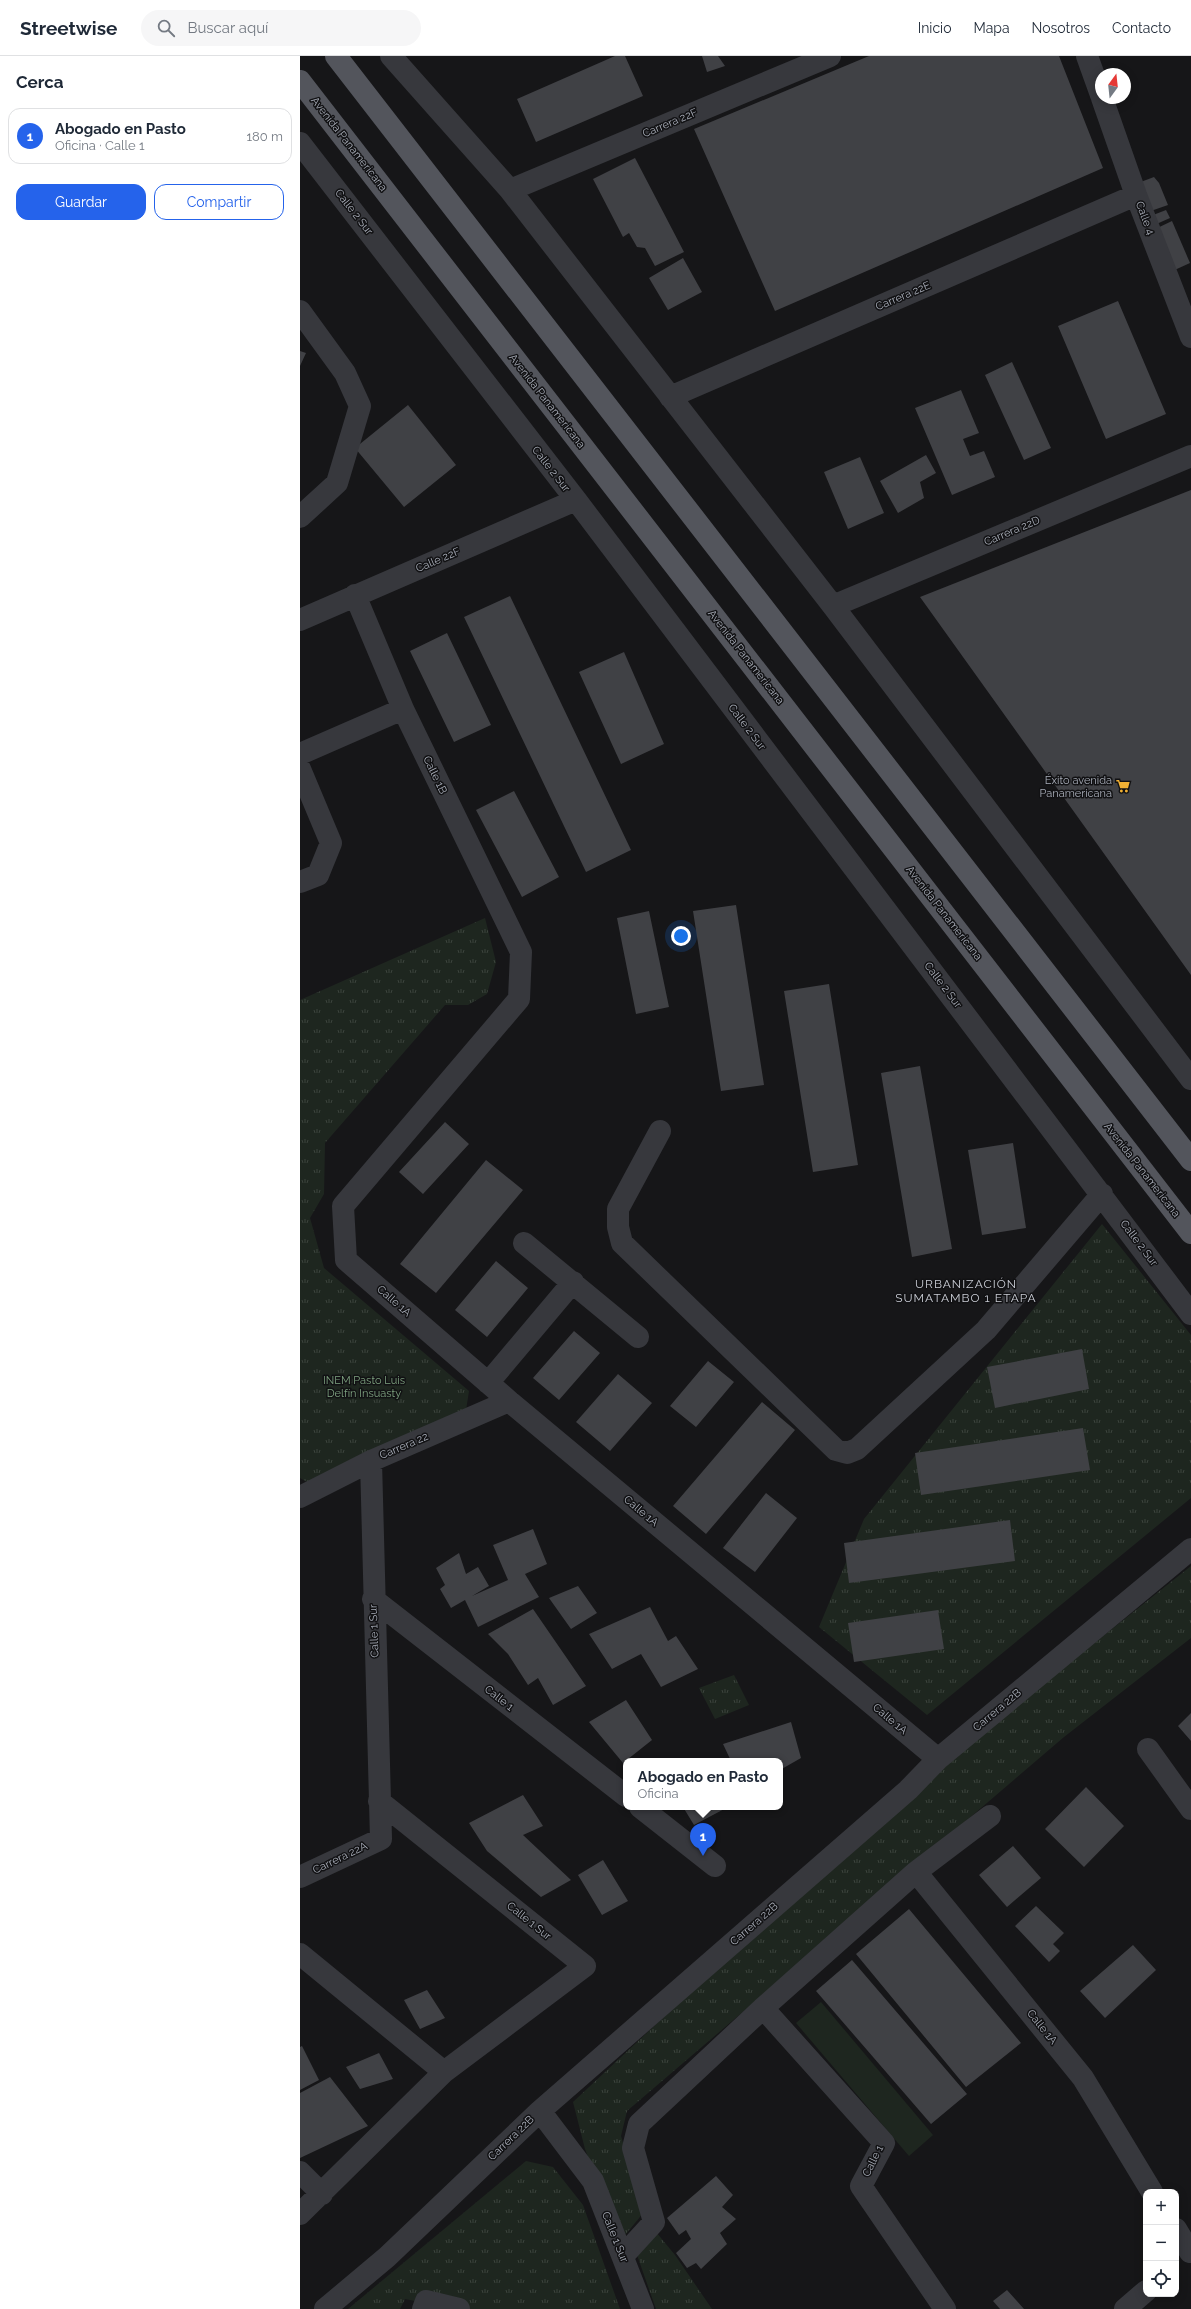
<!DOCTYPE html>
<html lang="es">
<head>
<meta charset="utf-8">
<style>
	body { margin:0; font-family:Raleway,sans-serif; background:#f6f6f7; color:#1f2937 }
	.controls { position:absolute; right:12px; bottom:12px; display:grid; overflow:hidden; border-radius:8px; box-shadow:0 2px 10px #0003 }
	.controls button { width:36px; height:36px; display:grid; place-items:center; padding:0; border:0; border-bottom:1px solid #e0e1e3; background:#fff; color:#1f2937; font:20px sans-serif }
	.compass { position:absolute; left:795px; top:12px; width:36px; height:36px; border-radius:50%; background:#fff; box-shadow:0 2px 10px #0003; rotate:15deg }
	.you { position:absolute; left:381px; top:880px; width:14px; height:14px; margin:-10px; border:3px solid #fff; border-radius:50%; background:#1a73e8; box-shadow:0 0 0 6px #1a73e833 }
	.badge { display:grid; place-items:center; width:26px; height:26px; border-radius:50%; background:#2563eb; color:#fff; font-size:13px; font-weight:700 }
	.pin { position:absolute; translate:-50% -33px; filter:drop-shadow(0 1px 2px #0008) }
	.pin::after { content:''; position:absolute; top:21px; width:14px; height:12px; background:inherit; clip-path:polygon(0 0,100% 0,50% 100%) }
	.popup { position:absolute; left:323px; top:1702px; width:160px; height:52px; box-sizing:border-box; display:grid; place-content:center; border-radius:8px; background:#fff; filter:drop-shadow(0 1px 3px #0005); font-size:13px; white-space:nowrap; color:#747a83 }
	.popup b { font-size:15px; color:#1f2937 }
	.popup::after { content:''; position:absolute; left:50%; top:100%; margin-left:-8px; border:8px solid transparent; border-top-color:#fff }
	.list { margin:0; padding:0; list-style:none }
	h2 { display:flex; justify-content:space-between; align-items:center; height:52px; margin:0; padding:0 16px; font-size:17px }
	h2 small { font-size:13px; font-weight:400; color:#747a83 }
	.list li { display:grid; grid-template-columns:26px 1fr auto; gap:12px; align-items:center; box-sizing:border-box; height:56px; margin:0 8px 8px; padding:0 8px; border:1px solid #e0e1e3; border-radius:12px }
	.list b { display:block; font-size:15px; white-space:nowrap }
	.list p { margin:0; font-size:13px; white-space:nowrap; color:#747a83 }
	.list em { font-size:13px; font-style:normal; color:#747a83 }
	.actions { display:flex; gap:8px; padding:12px 16px }
	.actions a { flex:1; padding:9px 0; border:1px solid #2563eb; border-radius:12px; text-align:center; font-size:14px; color:#2563eb }
	.actions .main { background:#2563eb; color:#fff }
	.icon { flex:none; width:22px; height:22px; fill:none; stroke:currentColor; stroke-width:2; stroke-linecap:round; stroke-linejoin:round }
	.map { position:relative; flex:none; width:891px; height:2253px; overflow:hidden }
	header { display:flex; align-items:center; gap:24px; box-sizing:border-box; height:56px; padding:0 20px; background:#fff; border-bottom:1px solid #e0e1e3 }
	header strong { font-size:19px }
	nav { display:flex; gap:22px; margin-inline-start:auto; font-size:14px }
	.search { width:280px; height:36px; background:#f6f6f7; display:flex; align-items:center; gap:10px; box-sizing:border-box; padding:0 14px; border-radius:22px; color:#747a83; font-size:15px }
	main { display:flex }
	aside { flex:1; background:#fff }
	.map>svg:first-child { display:block }
	.grass { fill:url(#grass-tufts) }
	.pitch { fill:#1e261f }
	.building { fill:#404145 }
	.lines { fill:none; stroke-linecap:round; stroke-linejoin:round }
	.minor { stroke:#37383d; stroke-width:22 }
	.major { stroke:#53555c; stroke-width:22 }
	.labels { text-anchor:middle; dominant-baseline:central; stroke-width:3; stroke-linejoin:round; paint-order:stroke }
	.street-label { font-size:11px; fill:#a8adb8; stroke:#111113 }
	.poi-label { font-size:11px; fill:#a8adb8; stroke:#111113; text-anchor:end }
	.park-label { font-size:11px; fill:#7fa381; stroke:#111113 }
	.neighbourhood-label { font-size:12px; letter-spacing:1px; fill:#c9ccd4; stroke:#111113 }
</style>
</head>
<body>
<header>
<strong>Streetwise</strong>
<div class="search"><svg class="icon" aria-label="search" viewBox="0 0 24 24"><circle cx="10" cy="10" r="6"/><path d="M15 15l6 6"/></svg>Buscar aquí</div>
<nav><a>Inicio</a><a>Mapa</a><a>Nosotros</a><a>Contacto</a></nav>
</header>
<main>
<aside>
<h2>Cerca<small></small></h2>
<ul class="list">
<li><span class="badge">1</span><div><b>Abogado en Pasto</b><p>Oficina · Calle 1</p></div><em>180 m</em></li>
</ul>
<div class="actions"><a class="main">Guardar</a><a>Compartir</a></div>
</aside>
<div class="map">
<svg width="891" height="2253" viewBox="0 0 891 2253">
	<defs>
		<pattern id="grass-tufts" width="24" height="20" patternUnits="userSpaceOnUse"><rect width="24" height="20" fill="#1e261f"/><path d="M3 7l-1-3M5 7V3M7 7l1-3M15 17l-1-3M17 17v-4M19 17l1-3" fill="none" stroke="#3c433d"/></pattern>
	</defs>
	<rect width="100%" height="100%" fill="#161618"/>
	<path class="grass" d="M185,862L196,906L187,938L168,949H145L25,1087L24,1138L10,1162L24,1212L169,1335L166,1354L7,1426L0,1422V944Z
		M802,1168L891,1279V1442L627,1659L519,1571L564,1463Z
		M891,1510V1582L764,1681L327,2055L321,2080L344,2156L321,2184L285,2093L273,2046L585,1754Z
		M434,1619L449,1649L415,1663L399,1632Z
		M226,2105L253,2111L283,2149L320,2253H158L105,2243L100,2253H48Z
		M356,2176L375,2199L412,2253H356L337,2199Z"/>
	<path class="pitch" d="M521,1946L633,2079L609,2100L496,1967Z"/>
	<path class="building" d="M315,0H325L343,40L236,86L217,43Z
		M402,0H418L425,10L407,16Z
		M569,0H759L803,112L475,255L394,73Z
		M335,102L384,196L355,210L345,192L337,191L329,177L323,181L293,123Z
		M854,121L859,127L868,149L845,157L838,127Z
		M866,154L870,162L852,170L848,161Z
		M872,165L890,207L868,217L851,175Z
		M383,202L402,236L368,254L349,222Z
		M818,245L866,358L806,383L758,270Z
		M0,295L6,297L0,310Z
		M712,306L751,392L724,404L685,319Z
		M661,334L679,377L663,383L670,400L684,395L695,421L652,439L615,352Z
		M108,349L156,409L104,451L55,392Z
		M626,399L636,417L620,426L624,442L598,457L580,425Z
		M560,401L584,457L548,473L524,416Z
		M891,434V919L620,541Z
		M210,540L331,794L286,816L164,561Z
		M147,577L191,669L154,686L110,595Z
		M324,596L364,688L321,708L279,616Z
		M214,735L259,821L222,841L176,754Z
		M436,849L464,1029L421,1035L393,855Z
		M349,855L369,951L336,958L317,862Z
		M529,928L558,1109L513,1116L484,935Z
		M620,1010L652,1193L612,1201L581,1017Z
		M145,1066L169,1088L123,1138L99,1116Z
		M713,1087L726,1172L682,1179L668,1094Z
		M186,1104L223,1134L136,1237L100,1208Z
		M196,1205L228,1232L187,1281L155,1254Z
		M274,1275L300,1297L259,1344L233,1322Z
		M782,1293L789,1333L695,1352L687,1311Z
		M408,1305L434,1326L396,1371L370,1350Z
		M318,1318L352,1347L310,1395L276,1366Z
		M462,1346L495,1374L406,1478L373,1450Z
		M783,1372L790,1414L621,1439L615,1397Z
		M466,1437L497,1462L455,1516L423,1492Z
		M710,1464L715,1505L549,1527L544,1487Z
		M233,1473L247,1508L225,1518L239,1541L178,1571L165,1544L151,1552L140,1533L145,1529L136,1512L159,1497L166,1518L178,1511L189,1530L172,1540L208,1524L193,1489Z
		M278,1530L297,1557L271,1573L249,1542Z
		M350,1551L368,1585L376,1580L398,1613L361,1631L341,1598L312,1613L289,1578Z
		M233,1553L286,1630L253,1649L238,1622L228,1629L208,1598L188,1578Z
		M638,1554L644,1593L554,1606L548,1567Z
		M326,1644L352,1684L323,1707L289,1666Z
		M891,1657V1685L878,1670Z
		M491,1666L501,1702L480,1714V1705H431L423,1688Z
		M786,1731L824,1770L784,1811L745,1773Z
		M223,1739L243,1770L223,1779L271,1824L241,1841L187,1795L169,1767Z
		M383,1751H428L394,1769Z
		M713,1790L741,1822L707,1851L679,1819Z
		M303,1804L328,1845L302,1859L278,1819Z
		M736,1850L764,1877L753,1888L760,1895L749,1906L715,1870Z
		M609,1853L721,1987L666,2031L556,1898Z
		M833,1889L856,1914L805,1962L780,1935Z
		M552,1904L667,2038L631,2068L516,1935Z
		M127,1934L145,1962L120,1973L104,1944Z
		M2,1990L19,2024L0,2034V1991Z
		M79,1997L93,2023L60,2033L46,2011Z
		M30,2021L68,2070L0,2102V2037Z
		M416,2120L433,2139L422,2151L436,2163L420,2177L427,2188L401,2213L396,2207L387,2212L376,2197L391,2183L386,2174L379,2179L367,2162Z
		M707,2234L724,2253H700L693,2245Z"/>
	<g class="lines">
		<path class="minor" d="M91,0L210,134L533,550L891,1023
			M787,0L801,39
			M802,42L836,139L891,281
			M0,87L276,444L891,1258
			M210,134L530,0
			M0,255L45,317L60,350L37,427L0,461
			M370,341L836,139
			M55,539L103,653L221,896L219,943L43,1150L46,1204L209,1345L638,1703
			M533,550L891,400
			M0,564L276,444
			M0,698L103,653
			M0,713L31,787L18,819L0,826
			M360,1075L318,1153V1171L322,1187L536,1394L547,1397L557,1393L686,1274L802,1138
			M224,1187L338,1281
			M188,1327L273,1226
			M0,1441L71,1405L209,1345
			M73,1543L326,1740
			M848,1693L891,1753
			M340,1751L415,1810
			M616,1816L783,2022L852,2136
			M0,1821L81,1783L71,1405
			M0,1898L144,2016
			M463,1952L584,2087L561,2130L645,2253
			M240,2055L293,2125L343,2253
			M0,2116L22,2138
			M0,2158L144,2016L285,1910L79,1745
			M876,2173L890,2196
			M323,2200L354,2166L333,2092L339,2068L463,1952L616,1816L690,1760
			M25,2253L87,2201L240,2055L608,1734L638,1703L891,1493
			M123,2253L126,2245L159,2253
			M825,2253L846,2235"/>
		<path class="major" d="M36,0L891,1104
			M0,25L891,1177"/>
	</g>
	<defs>
		<symbol id="supermarket-bare" viewBox="-9 -9 18 18"><path d="M-6-5.5h2.5l.6 2H6L4.5 2H-2.5L-4.4-4H-6ZM-1.5 3.2a1.3 1.3 0 1 0 .1 0ZM3 3.2a1.3 1.3 0 1 0 .1 0Z" fill="#f2b134" stroke="#111113" stroke-width="2.5" paint-order="stroke"/></symbol>
	</defs>
	<g fill-rule="evenodd">
		<use href="#supermarket-bare" x="813" y="720" width="20" height="20"/>
	</g>
	<g class="labels">
		<g class="street-label">
			<text transform="translate(370 67) rotate(-23)">Carrera 22F</text>
			<text transform="translate(49 88) rotate(52)">Avenida Panamericana</text>
			<text transform="translate(54 156) rotate(52)">Calle 2 Sur</text>
			<text transform="translate(845 162) rotate(69)">Calle 4</text>
			<text transform="translate(603 240) rotate(-23)">Carrera 22E</text>
			<text transform="translate(247 345) rotate(52)">Avenida Panamericana</text>
			<text transform="translate(251 413) rotate(52)">Calle 2 Sur</text>
			<text transform="translate(712 475) rotate(-23)">Carrera 22D</text>
			<text transform="translate(138 504) rotate(-23)">Calle 22F</text>
			<text transform="translate(446 601) rotate(52)">Avenida Panamericana</text>
			<text transform="translate(447 671) rotate(53)">Calle 2 Sur</text>
			<text transform="translate(135 719) rotate(64)">Calle 1B</text>
			<text transform="translate(644 857) rotate(52)">Avenida Panamericana</text>
			<text transform="translate(643 929) rotate(53)">Calle 2 Sur</text>
			<text transform="translate(842 1114) rotate(52)">Avenida Panamericana</text>
			<text transform="translate(839 1187) rotate(53)">Calle 2 Sur</text>
			<text transform="translate(94 1245) rotate(41)">Calle 1A</text>
			<text transform="translate(104 1390) rotate(-23)">Carrera 22</text>
			<text transform="translate(341 1455) rotate(40)">Calle 1A</text>
			<text transform="translate(74 1575) rotate(-92)">Calle 1 Sur</text>
			<text transform="translate(199 1642) rotate(38)">Calle 1</text>
			<text transform="translate(697 1654) rotate(-40)">Carrera 22B</text>
			<text transform="translate(590 1663) rotate(40)">Calle 1A</text>
			<text transform="translate(40 1802) rotate(-26)">Carrera 22A</text>
			<text transform="translate(229 1865) rotate(39)">Calle 1 Sur</text>
			<text transform="translate(454 1868) rotate(-41)">Carrera 22B</text>
			<text transform="translate(742 1971) rotate(51)">Calle 1A</text>
			<text transform="translate(211 2082) rotate(-44)">Carrera 22B</text>
			<text transform="translate(573 2105) rotate(-64)">Calle 1</text>
			<text transform="translate(315 2181) rotate(68)">Calle 1 Sur</text>
		</g>
		<g class="poi-label">
			<text x="812" y="724">Éxito avenida<tspan x="812" dy="13">Panamericana</tspan></text>
		</g>
		<g class="park-label">
			<text x="64" y="1324">INEM Pasto Luis<tspan x="64" dy="13">Delfín Insuasty</tspan></text>
		</g>
		<g class="neighbourhood-label">
			<text x="666" y="1228">URBANIZACIÓN<tspan x="666" dy="14">SUMATAMBO 1 ETAPA</tspan></text>
		</g>
	</g>
</svg>
<div class="controls">
<button>+</button>
<button>−</button>
<button><svg class="icon" aria-label="locate" viewBox="0 0 24 24"><circle cx="12" cy="12" r="6"/><path d="M12 2v4M12 18v4M2 12h4M18 12h4"/></svg></button>
</div>
<svg class="compass" viewBox="-18 -18 36 36"><path d="M0-13l5 13h-10z" fill="#e53935"/><path d="M0 13l5-13h-10z" fill="#747a83"/></svg>
<div class="you"></div>
<div class="pin badge" style="left:403px;top:1800px">1</div>
<div class="popup"><b>Abogado en Pasto</b>Oficina</div>
</div>
</main>
</body>
</html>
